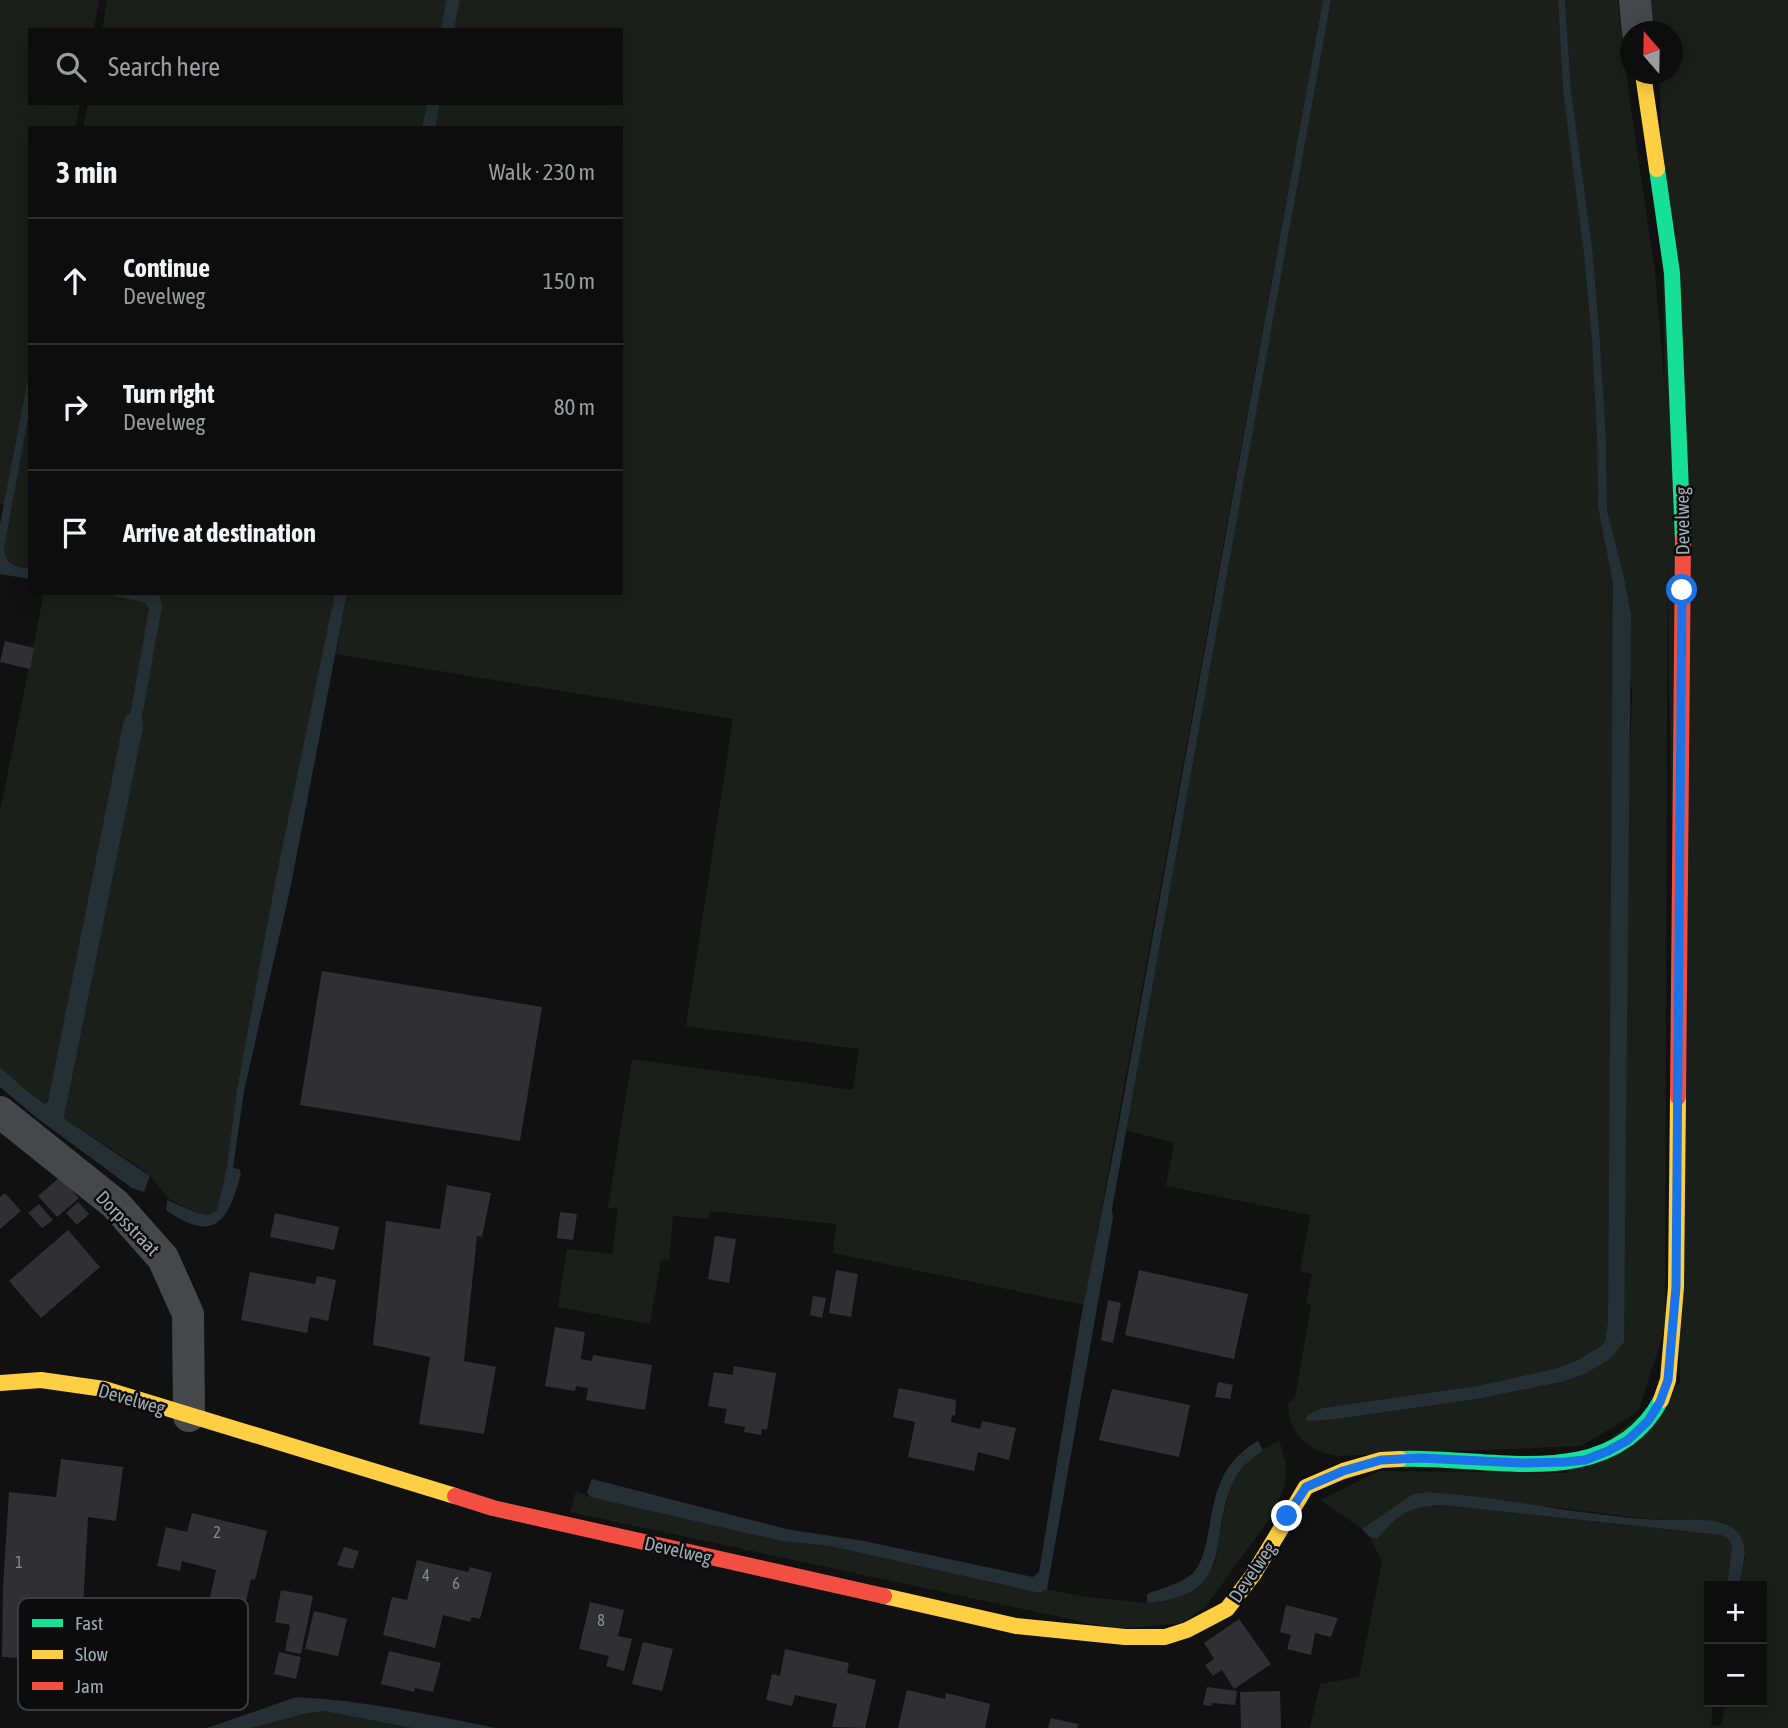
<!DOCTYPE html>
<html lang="en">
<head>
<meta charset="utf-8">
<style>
	body { margin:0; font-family:"Asap Condensed",sans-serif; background:#161616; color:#f1f3f6 }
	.controls { position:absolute; right:21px; bottom:21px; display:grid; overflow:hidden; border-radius:0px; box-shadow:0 4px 18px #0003 }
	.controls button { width:63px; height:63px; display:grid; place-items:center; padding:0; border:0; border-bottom:2px solid #2d2d2e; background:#0d0d0d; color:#f1f3f6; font:35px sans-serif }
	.compass { position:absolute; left:1620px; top:21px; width:63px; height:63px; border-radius:50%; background:#0d0d0d; box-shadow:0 4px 18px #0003; rotate:340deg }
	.stop { position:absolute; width:21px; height:21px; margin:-16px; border:5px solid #1a73e8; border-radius:50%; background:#fff }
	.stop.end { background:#1a73e8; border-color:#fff; box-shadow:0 2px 7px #0008 }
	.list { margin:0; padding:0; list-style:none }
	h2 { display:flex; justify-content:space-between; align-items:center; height:91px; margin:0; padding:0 28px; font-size:30px }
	h2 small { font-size:23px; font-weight:400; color:#9a9c9d }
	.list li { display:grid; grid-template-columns:46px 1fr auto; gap:21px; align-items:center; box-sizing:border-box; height:126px; padding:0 28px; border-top:2px solid #2d2d2e }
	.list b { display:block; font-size:26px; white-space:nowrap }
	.list p { margin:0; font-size:23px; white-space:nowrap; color:#9a9c9d }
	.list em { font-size:23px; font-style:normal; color:#9a9c9d }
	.icon { flex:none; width:38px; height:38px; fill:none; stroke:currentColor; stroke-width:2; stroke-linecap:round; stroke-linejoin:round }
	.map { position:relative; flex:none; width:1788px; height:1728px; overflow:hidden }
	.search { position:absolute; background:#0d0d0d; box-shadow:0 4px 18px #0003; left:28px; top:28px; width:595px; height:77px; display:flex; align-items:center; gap:18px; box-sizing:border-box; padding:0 24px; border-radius:0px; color:#9a9c9d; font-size:26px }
	.panel { position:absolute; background:#0d0d0d; box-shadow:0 4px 18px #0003; left:28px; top:126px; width:595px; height:469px; border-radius:0px }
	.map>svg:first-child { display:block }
	.green { fill:#1a2019 }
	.water { fill:#243034 }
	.building { fill:#303032 }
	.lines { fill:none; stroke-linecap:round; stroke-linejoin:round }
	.street { stroke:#45484a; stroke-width:32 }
	.fast { stroke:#16e098; stroke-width:16 }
	.slow { stroke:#ffcf43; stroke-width:16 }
	.jam { stroke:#f24e42; stroke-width:16 }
	.route { stroke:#1a73e8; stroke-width:9 }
	.labels { text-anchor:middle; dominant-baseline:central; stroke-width:5; stroke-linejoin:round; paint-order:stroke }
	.number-label { font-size:16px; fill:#848c94 }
	.street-label { font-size:19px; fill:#a0abb4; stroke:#0c0c0d }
	.key { fill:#0c0c0d; stroke:#383c3f; stroke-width:2 }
	.key-label { font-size:19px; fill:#a0abb4 }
</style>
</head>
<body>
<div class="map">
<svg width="1788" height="1728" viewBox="0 0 1788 1728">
	<rect width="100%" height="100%" fill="#111"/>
	<path class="green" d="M0,0H99L94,30H30V103H80L75,128H30V368L4,505L0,504Z
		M107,0H446L441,30H102Z
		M460,0H1323L1084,1305L833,1253L836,1224L710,1211L708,1219L673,1216L669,1260L661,1259L650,1324L558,1307L567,1249L612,1254L618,1209L608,1208L632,1059L853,1090L859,1049L686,1026L733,719L336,654L347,593H621V128H435L440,103H621V30H454Z
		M1331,0H1558L1563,91L1584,255L1592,341L1597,439L1598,507L1614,583L1608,1321L1605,1341L1601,1346L1576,1361L1557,1368L1477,1386L1323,1409L1307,1415L1336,1419L1477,1399L1561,1382L1582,1375L1611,1358L1632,692L1629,671L1631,615L1624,577L1607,510L1606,438L1600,341L1593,255L1571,90L1565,0H1618L1630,102L1655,272L1668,428L1665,1328L1638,1412L1581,1446L1338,1456C1309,1452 1289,1435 1288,1404L1295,1398L1311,1305L1306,1304L1312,1274L1300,1271L1310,1215L1166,1186L1174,1143L1126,1130Z
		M1651,0H1788V1728H1310L1320,1684L1359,1677L1382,1562L1370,1537L1377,1539C1401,1513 1408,1507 1443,1505L1721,1535L1727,1538L1732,1545L1727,1586H1709V1702H1713L1711,1726L1722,1725L1725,1702H1762V1586H1740L1745,1557L1721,1522L1648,1519L1553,1507L1413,1494L1362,1529L1321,1500L1379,1471L1567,1473L1680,1383L1660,74H1672V32L1655,31Z
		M88,103H427L422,128H83Z
		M30,407V569C16,567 5,565 4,549Z
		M44,593H102L145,603L149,610L130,714L126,715L123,723L49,1096L46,1104L27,1091L0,1067V812Z
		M151,593H335L227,1167L217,1210L208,1215L197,1213L169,1199L150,1176L138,1166L66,1120L64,1117L143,728L142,717L156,594Z
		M1279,1440L1286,1463L1285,1485L1273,1514L1206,1606L1183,1623L1116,1629L570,1512L576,1491L590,1497L781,1541L830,1546L1040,1593L1047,1589L1080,1596L1147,1603L1214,1567C1222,1532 1222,1489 1247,1462C1256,1453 1269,1447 1279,1440Z
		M324,1711L412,1728H251L308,1713Z"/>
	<path class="water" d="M446,0H460L454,30H441Z
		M1323,0H1331L1112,1209L1113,1218L1047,1589L1040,1593L830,1546L781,1541L590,1497L587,1492L592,1479L786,1529L864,1541L1033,1577L1039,1572L1080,1323L1118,1128Z
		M1558,0H1565L1571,90L1593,255L1600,341L1606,438L1607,510L1624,577L1631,615L1624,1342L1611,1358L1602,1364L1582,1375L1561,1382L1477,1399L1336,1419L1309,1421L1306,1420L1307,1415L1323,1408L1477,1386L1557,1368L1576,1361L1601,1346L1605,1341L1608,1321L1613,583L1598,507L1597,439L1592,341L1584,255L1563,91Z
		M427,103H440L435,128H422Z
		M30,368V407L4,549C5,565 16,567 30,569V579L0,574V524Z
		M102,593L156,594L160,596L162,606L142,717L143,728L64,1117L66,1120L150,1176L144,1192L132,1188L37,1118L0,1087V1067L27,1091L45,1104L48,1101L123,723L126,715L130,714L149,609L145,603Z
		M335,593H347L291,885L244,1091L233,1168L239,1169L241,1173C228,1222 215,1244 166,1210L167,1200L197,1213L208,1215L217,1210L227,1167L237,1090L275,883Z
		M1258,1441L1263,1450C1253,1458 1242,1465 1236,1477C1204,1534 1242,1595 1147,1603V1594C1161,1588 1179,1585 1192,1574C1201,1565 1204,1552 1207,1539C1215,1497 1217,1465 1258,1441Z
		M1426,1492C1505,1497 1583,1516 1662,1520C1683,1521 1718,1515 1735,1530C1752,1545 1741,1568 1740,1586H1727L1732,1545L1727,1538L1721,1535L1443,1505C1408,1507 1400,1513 1377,1539L1370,1537L1362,1529L1413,1494Z
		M296,1697C363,1700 430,1715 496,1728H412L324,1711L308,1713L251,1728H207Z"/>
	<path class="building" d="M5,641L34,648L30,669L0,662Z
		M322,971L542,1007L520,1141L300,1105Z
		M60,1177L79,1198L57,1217L38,1196Z
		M447,1185L491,1193L482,1237L477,1236L464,1361L496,1367L484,1434L419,1424L430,1357L373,1345L386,1221L440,1229Z
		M5,1193L21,1211L0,1229V1197Z
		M78,1202L89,1214L77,1225L66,1213Z
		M39,1204L53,1220L42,1228L28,1213Z
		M560,1212L577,1214L573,1240L557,1238Z
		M275,1213L339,1227L334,1250L270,1237Z
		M68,1230L100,1267L41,1318L9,1281Z
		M715,1236L736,1239L729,1283L708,1279Z
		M836,1270L858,1274L851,1317L829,1313Z
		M1139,1270L1248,1294L1234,1359L1125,1335Z
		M250,1272L315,1284L317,1276L336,1280L328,1321L310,1317L307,1333L241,1320Z
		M813,1296L826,1298L822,1318L810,1315Z
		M1108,1300L1121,1303L1113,1343L1101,1340Z
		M555,1327L585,1332L581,1359L592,1361L593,1355L652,1365L645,1410L586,1400L588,1388L576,1386L575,1391L545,1386Z
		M734,1366L776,1373L767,1430L762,1429L761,1435L744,1432L745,1427L724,1423L727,1409L708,1406L714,1372L733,1375Z
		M1218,1382L1233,1385L1230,1399L1215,1397Z
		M899,1388L956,1400L955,1416L952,1415L951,1422L980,1429L982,1421L1016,1428L1009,1460L978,1452L974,1471L908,1457L915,1422L893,1417Z
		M1112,1389L1190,1405L1179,1457L1099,1440Z
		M61,1459L123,1467L116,1521L88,1517L80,1661L2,1657L3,1587L9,1492L56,1497Z
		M192,1513L267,1531L255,1580L251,1579L244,1610L209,1602L216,1570L182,1561L180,1571L157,1566L166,1527L187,1532Z
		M344,1547L359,1551L353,1569L337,1565Z
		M417,1560L468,1572L470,1567L492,1573L480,1619L472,1617L470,1622L443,1615L435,1648L383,1635L392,1597L407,1600Z
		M281,1590L313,1596L301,1654L285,1651L290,1625L275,1622Z
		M590,1602L624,1610L618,1636L632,1639L624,1671L606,1666L609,1656L579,1649Z
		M1286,1605L1338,1618L1331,1637L1315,1633L1311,1655L1287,1649L1291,1635L1280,1632Z
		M314,1611L347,1619L338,1656L305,1649Z
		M1239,1619L1271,1664L1234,1689L1222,1670L1213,1676L1205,1665L1214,1659L1204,1643Z
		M643,1642L673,1649L662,1691L632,1684Z
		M785,1649L849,1663L847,1673L876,1680L865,1728L832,1727L837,1704L795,1695L792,1706L766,1700L772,1674L780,1676Z
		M389,1651L441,1663L433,1692L415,1688L414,1692L381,1684Z
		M279,1652L301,1657L296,1679L274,1674Z
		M1207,1687L1237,1691L1235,1705L1212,1703L1211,1706L1203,1705Z
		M907,1690L945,1699L946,1693L990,1704L985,1728H898Z
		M1280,1691L1281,1728H1241L1240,1692Z
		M1051,1718L1078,1724L1077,1728H1048Z"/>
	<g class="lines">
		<path class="street" d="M1635,0L1638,32
			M0,1112L115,1204L163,1258L188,1314L189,1416"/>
		<path class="fast" d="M1657,169L1672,273L1683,540
			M1400,1459C1487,1455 1610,1495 1661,1400"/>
		<path class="slow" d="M1643,74L1657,169
			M0,1383L41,1380L104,1389L455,1496
			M1661,1400L1668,1380L1676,1287L1678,1097
			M884,1596L1016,1626L1125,1637H1165L1187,1630L1227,1609L1253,1575L1306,1487L1343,1471L1381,1460L1400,1459"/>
		<path class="jam" d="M1678,1097L1683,540
			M455,1496L493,1508L884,1596"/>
	</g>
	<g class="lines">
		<path class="route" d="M1287,1516L1306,1487L1343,1471L1381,1460L1420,1458L1522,1463L1565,1462L1585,1460L1608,1451L1628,1440L1648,1421L1660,1402L1668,1380L1676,1287L1682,590"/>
	</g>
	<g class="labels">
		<g class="number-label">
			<text x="217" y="1532">2</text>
			<text x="19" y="1562">1</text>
			<text x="426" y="1575">4</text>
			<text x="456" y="1583">6</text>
			<text x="601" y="1620">8</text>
		</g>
		<g class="street-label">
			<text transform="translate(1682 521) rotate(-91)">Develweg</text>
			<text transform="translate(128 1223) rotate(46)">Dorpsstraat</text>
			<text transform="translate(132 1399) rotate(16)">Develweg</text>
			<text transform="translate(678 1550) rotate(13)">Develweg</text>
			<text transform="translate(1252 1572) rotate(-56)">Develweg</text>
		</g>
	</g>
	<rect x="18" y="1598" width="230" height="112" rx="10" class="key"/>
	<rect x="32" y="1619" width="31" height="8" fill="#16e098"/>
	<rect x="32" y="1650" width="31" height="9" fill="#ffcf43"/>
	<rect x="32" y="1682" width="31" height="8" fill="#f24e42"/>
	<g class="key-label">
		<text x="75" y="1630">Fast</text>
		<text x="75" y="1661">Slow</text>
		<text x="75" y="1693">Jam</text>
	</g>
</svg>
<div class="controls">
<button>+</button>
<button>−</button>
</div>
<svg class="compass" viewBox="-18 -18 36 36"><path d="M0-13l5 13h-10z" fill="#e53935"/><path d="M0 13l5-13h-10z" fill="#9a9c9d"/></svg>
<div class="stop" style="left:1682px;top:590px"></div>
<div class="stop end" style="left:1287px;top:1516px"></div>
<div class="search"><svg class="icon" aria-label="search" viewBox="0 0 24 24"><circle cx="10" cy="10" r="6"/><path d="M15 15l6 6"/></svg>Search here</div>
<section class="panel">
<h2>3 min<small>Walk · 230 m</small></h2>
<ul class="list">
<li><svg class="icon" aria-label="ahead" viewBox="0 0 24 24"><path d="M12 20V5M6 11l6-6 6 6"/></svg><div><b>Continue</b><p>Develweg</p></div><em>150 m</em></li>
<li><svg class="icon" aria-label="right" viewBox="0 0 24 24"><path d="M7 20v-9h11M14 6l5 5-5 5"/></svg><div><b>Turn right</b><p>Develweg</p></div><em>80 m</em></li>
<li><svg class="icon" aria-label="arrive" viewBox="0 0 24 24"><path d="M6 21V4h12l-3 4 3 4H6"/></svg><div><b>Arrive at destination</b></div></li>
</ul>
</section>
</div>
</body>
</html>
